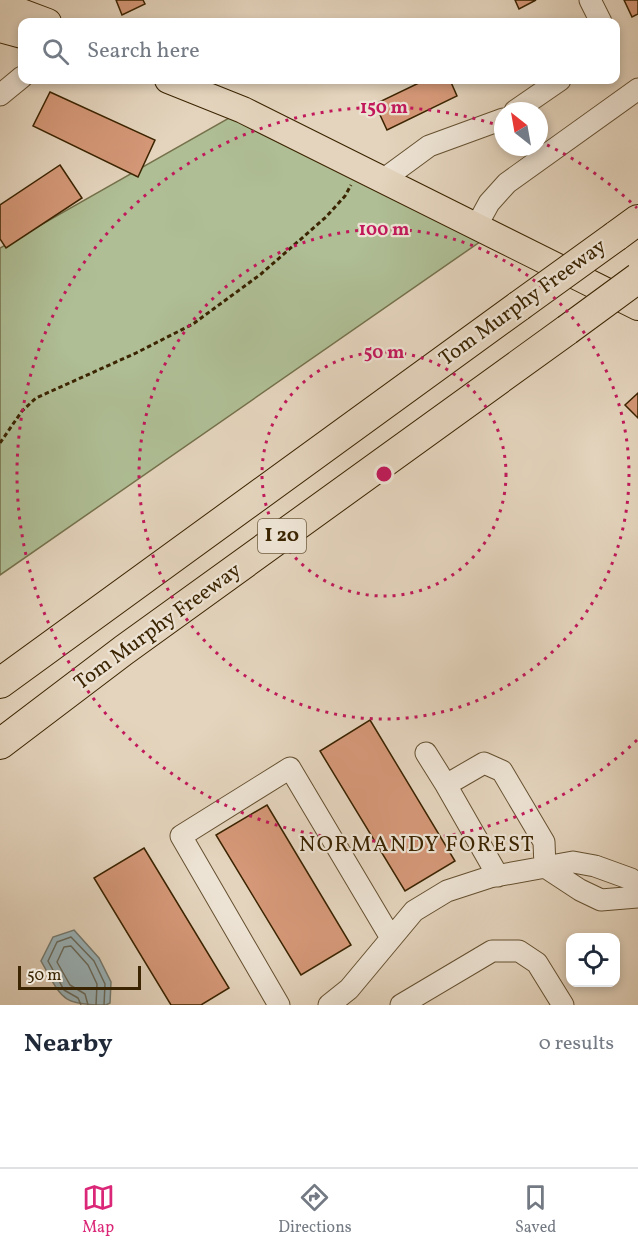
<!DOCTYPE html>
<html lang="en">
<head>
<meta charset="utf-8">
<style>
	body { margin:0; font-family:Vollkorn,serif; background:#f6f6f7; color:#1f2937 }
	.controls { position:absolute; right:18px; bottom:18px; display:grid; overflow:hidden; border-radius:12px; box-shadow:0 3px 9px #0003 }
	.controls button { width:54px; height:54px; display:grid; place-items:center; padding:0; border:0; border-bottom:2px solid #e0e1e3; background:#fff; color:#1f2937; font:30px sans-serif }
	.compass { position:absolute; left:494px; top:102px; width:54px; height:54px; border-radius:50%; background:#fff; box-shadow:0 3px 9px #0003; rotate:329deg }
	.scale { position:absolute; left:18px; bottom:15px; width:123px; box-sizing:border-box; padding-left:6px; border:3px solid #3b2401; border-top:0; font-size:16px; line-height:21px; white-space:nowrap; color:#3b2401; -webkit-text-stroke:4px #ede3d4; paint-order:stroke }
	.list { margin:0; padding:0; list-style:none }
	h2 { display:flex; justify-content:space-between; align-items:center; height:78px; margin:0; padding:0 24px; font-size:26px }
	h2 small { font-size:20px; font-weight:400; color:#747a83 }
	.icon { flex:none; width:33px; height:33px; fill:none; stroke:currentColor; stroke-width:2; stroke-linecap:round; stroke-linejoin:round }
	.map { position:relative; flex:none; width:638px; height:1005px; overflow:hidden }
	.search { position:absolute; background:#fff; box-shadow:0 3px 9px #0003; left:18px; right:18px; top:18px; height:66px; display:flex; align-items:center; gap:15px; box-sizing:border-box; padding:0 21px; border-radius:12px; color:#747a83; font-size:22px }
	.sheet { height:162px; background:#fff }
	nav { display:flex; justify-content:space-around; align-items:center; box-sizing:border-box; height:84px; border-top:2px solid #e0e1e3; background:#fff; font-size:16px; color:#747a83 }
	nav a { display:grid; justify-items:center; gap:3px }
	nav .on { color:#db2777 }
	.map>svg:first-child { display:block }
	.green { fill:#afbe95; stroke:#75714b; stroke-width:1.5 }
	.water { fill:#9ab5bc; stroke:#747b71; stroke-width:1.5 }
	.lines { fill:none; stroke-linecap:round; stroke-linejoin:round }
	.shore { stroke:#6a6c5e; stroke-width:1.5 }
	.building { fill:#d59878; stroke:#3b2401; stroke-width:1.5 }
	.minor-casing { stroke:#655030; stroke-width:23 }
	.major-casing { stroke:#3b2401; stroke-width:28 }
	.highway-casing { stroke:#3b2401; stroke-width:32 }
	.path { stroke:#3b2401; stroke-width:3; stroke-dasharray:4.5 3; stroke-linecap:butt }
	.minor { stroke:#ede3d4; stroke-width:21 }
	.major { stroke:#e4d4bd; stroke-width:26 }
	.highway { stroke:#e4d4bd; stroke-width:30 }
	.highway-bridge-casing { stroke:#3b2401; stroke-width:32; stroke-linecap:butt }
	.highway-bridge { stroke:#e4d4bd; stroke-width:30 }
	.ring { fill:none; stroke:#c2185b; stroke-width:3; stroke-dasharray:3 6 }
	.labels { text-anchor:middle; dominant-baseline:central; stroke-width:4.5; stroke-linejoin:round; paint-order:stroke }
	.shield { fill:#ede3d4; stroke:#705d40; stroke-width:1.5 }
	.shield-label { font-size:20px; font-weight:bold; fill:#3b2401 }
	.street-label { font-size:21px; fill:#3b2401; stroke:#ede3d4 }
	.neighbourhood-label { font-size:22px; letter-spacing:1.5px; fill:#3b2401; stroke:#ede3d4 }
	.centre { fill:#c2185b; stroke:#ede3d4; stroke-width:3 }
	.ring-label { font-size:18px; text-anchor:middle; font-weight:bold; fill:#c2185b; stroke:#ede3d4; stroke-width:4.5; stroke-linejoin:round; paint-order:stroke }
</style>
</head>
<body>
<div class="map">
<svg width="638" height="1005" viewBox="0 0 638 1005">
	<rect width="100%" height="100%" fill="#e4d4bd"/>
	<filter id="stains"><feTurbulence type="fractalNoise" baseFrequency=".00333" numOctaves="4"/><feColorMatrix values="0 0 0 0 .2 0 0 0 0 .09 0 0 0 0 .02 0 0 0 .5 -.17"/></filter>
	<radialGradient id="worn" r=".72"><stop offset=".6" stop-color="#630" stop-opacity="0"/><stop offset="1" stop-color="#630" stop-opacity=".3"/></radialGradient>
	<path class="green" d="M243,110L497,230L0,575V248Z"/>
	<path class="water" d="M74,930L99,958L111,982L110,1003L106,1005C60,1005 62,998 41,961L53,937Z"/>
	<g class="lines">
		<path class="shore" d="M81,1005L78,998L64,990L48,961L57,942L71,937L94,961L105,984L104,1005
			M88,1005L85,994L70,985L57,962L64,947L71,946L88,965L97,984L96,1005"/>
	</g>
	<path class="building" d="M116,0H143L145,4L122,15Z
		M515,0H536L519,9Z
		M624,0H638V14L632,17Z
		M425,80H450L457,96L387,130L375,104Z
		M50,92L155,140L138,177L33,126Z
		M60,165L82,198L6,248L0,239V205Z
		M638,393V418L625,405Z
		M370,720L455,861L405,891L320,751Z
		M267,805L351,945L301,975L216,835Z
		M144,848L229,988L201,1005H171L94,878Z"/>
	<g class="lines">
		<defs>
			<path id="minor" d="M590,0L601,22
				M0,95L22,77
				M515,111L560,80
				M384,179L429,146L503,119
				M477,225L489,203L507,183L638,89
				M426,753L446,785
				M545,867L580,890L601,900L638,897
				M498,876L446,785L484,763L502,771L544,842L545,867
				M279,1005L181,836L290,768L391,938
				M329,1005L349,989L414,911L447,891L490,877L573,862L595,866L631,879L638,885
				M401,1005L492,951H519L537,963L563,1005"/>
			<path id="major" d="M0,4L48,22
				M0,29L22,35
				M168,80L243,110L638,307"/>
			<path id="highway" d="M616,236L638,220
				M0,683L519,306
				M0,744L124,650L567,330"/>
		</defs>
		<use href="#minor" class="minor-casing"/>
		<use href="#major" class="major-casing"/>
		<use href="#highway" class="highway-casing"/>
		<path class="path" d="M0,443L22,411L36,398L136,353L193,324L261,274L326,217L345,196L351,185"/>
		<use href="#minor" class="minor"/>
		<use href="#major" class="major"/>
		<use href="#highway" class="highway"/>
		<defs>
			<path id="highway-bridge" d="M519,306L616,236
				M567,330L638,278"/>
		</defs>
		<use href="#highway-bridge" class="highway-bridge-casing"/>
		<use href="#highway-bridge" class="highway-bridge"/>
	</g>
	<g class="ring">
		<circle cx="384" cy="474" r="122"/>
		<circle cx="384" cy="474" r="245"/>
		<path d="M637 740A367 367 0 1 1 500 126M539 141A367 367 0 0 1 637 208"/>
	</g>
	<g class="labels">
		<rect class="shield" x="258" y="519" width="48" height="34" rx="4.5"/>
		<g class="shield-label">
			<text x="282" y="536">I 20</text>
		</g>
		<g class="street-label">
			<text transform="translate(523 303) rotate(-36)">Tom Murphy Freeway</text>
			<text transform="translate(158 627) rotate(-36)">Tom Murphy Freeway</text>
		</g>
		<g class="neighbourhood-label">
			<text x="417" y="845">NORMANDY FOREST</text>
		</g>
	</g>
	<circle cx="384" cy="474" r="9" class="centre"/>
	<g class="ring-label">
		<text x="384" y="113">150 m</text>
		<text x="384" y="235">100 m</text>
		<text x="384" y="358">50 m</text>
	</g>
	<rect width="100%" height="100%" filter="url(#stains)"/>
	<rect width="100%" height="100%" fill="url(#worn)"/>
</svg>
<div class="controls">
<button><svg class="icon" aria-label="locate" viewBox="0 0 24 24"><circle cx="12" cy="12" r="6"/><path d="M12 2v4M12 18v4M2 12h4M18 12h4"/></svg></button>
</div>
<svg class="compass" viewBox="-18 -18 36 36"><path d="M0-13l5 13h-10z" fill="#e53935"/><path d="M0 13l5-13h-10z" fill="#747a83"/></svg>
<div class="scale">50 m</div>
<div class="search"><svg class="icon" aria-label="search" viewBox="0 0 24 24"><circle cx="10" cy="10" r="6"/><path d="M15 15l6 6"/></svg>Search here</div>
</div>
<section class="sheet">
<h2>Nearby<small>0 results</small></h2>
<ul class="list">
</ul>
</section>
<nav>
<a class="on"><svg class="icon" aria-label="map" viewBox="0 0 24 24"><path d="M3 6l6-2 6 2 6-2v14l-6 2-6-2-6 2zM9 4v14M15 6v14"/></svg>Map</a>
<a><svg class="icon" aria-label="directions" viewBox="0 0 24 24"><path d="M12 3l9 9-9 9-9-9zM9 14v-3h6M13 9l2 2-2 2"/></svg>Directions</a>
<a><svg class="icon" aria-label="saved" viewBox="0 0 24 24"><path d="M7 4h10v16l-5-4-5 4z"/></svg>Saved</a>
</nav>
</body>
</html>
